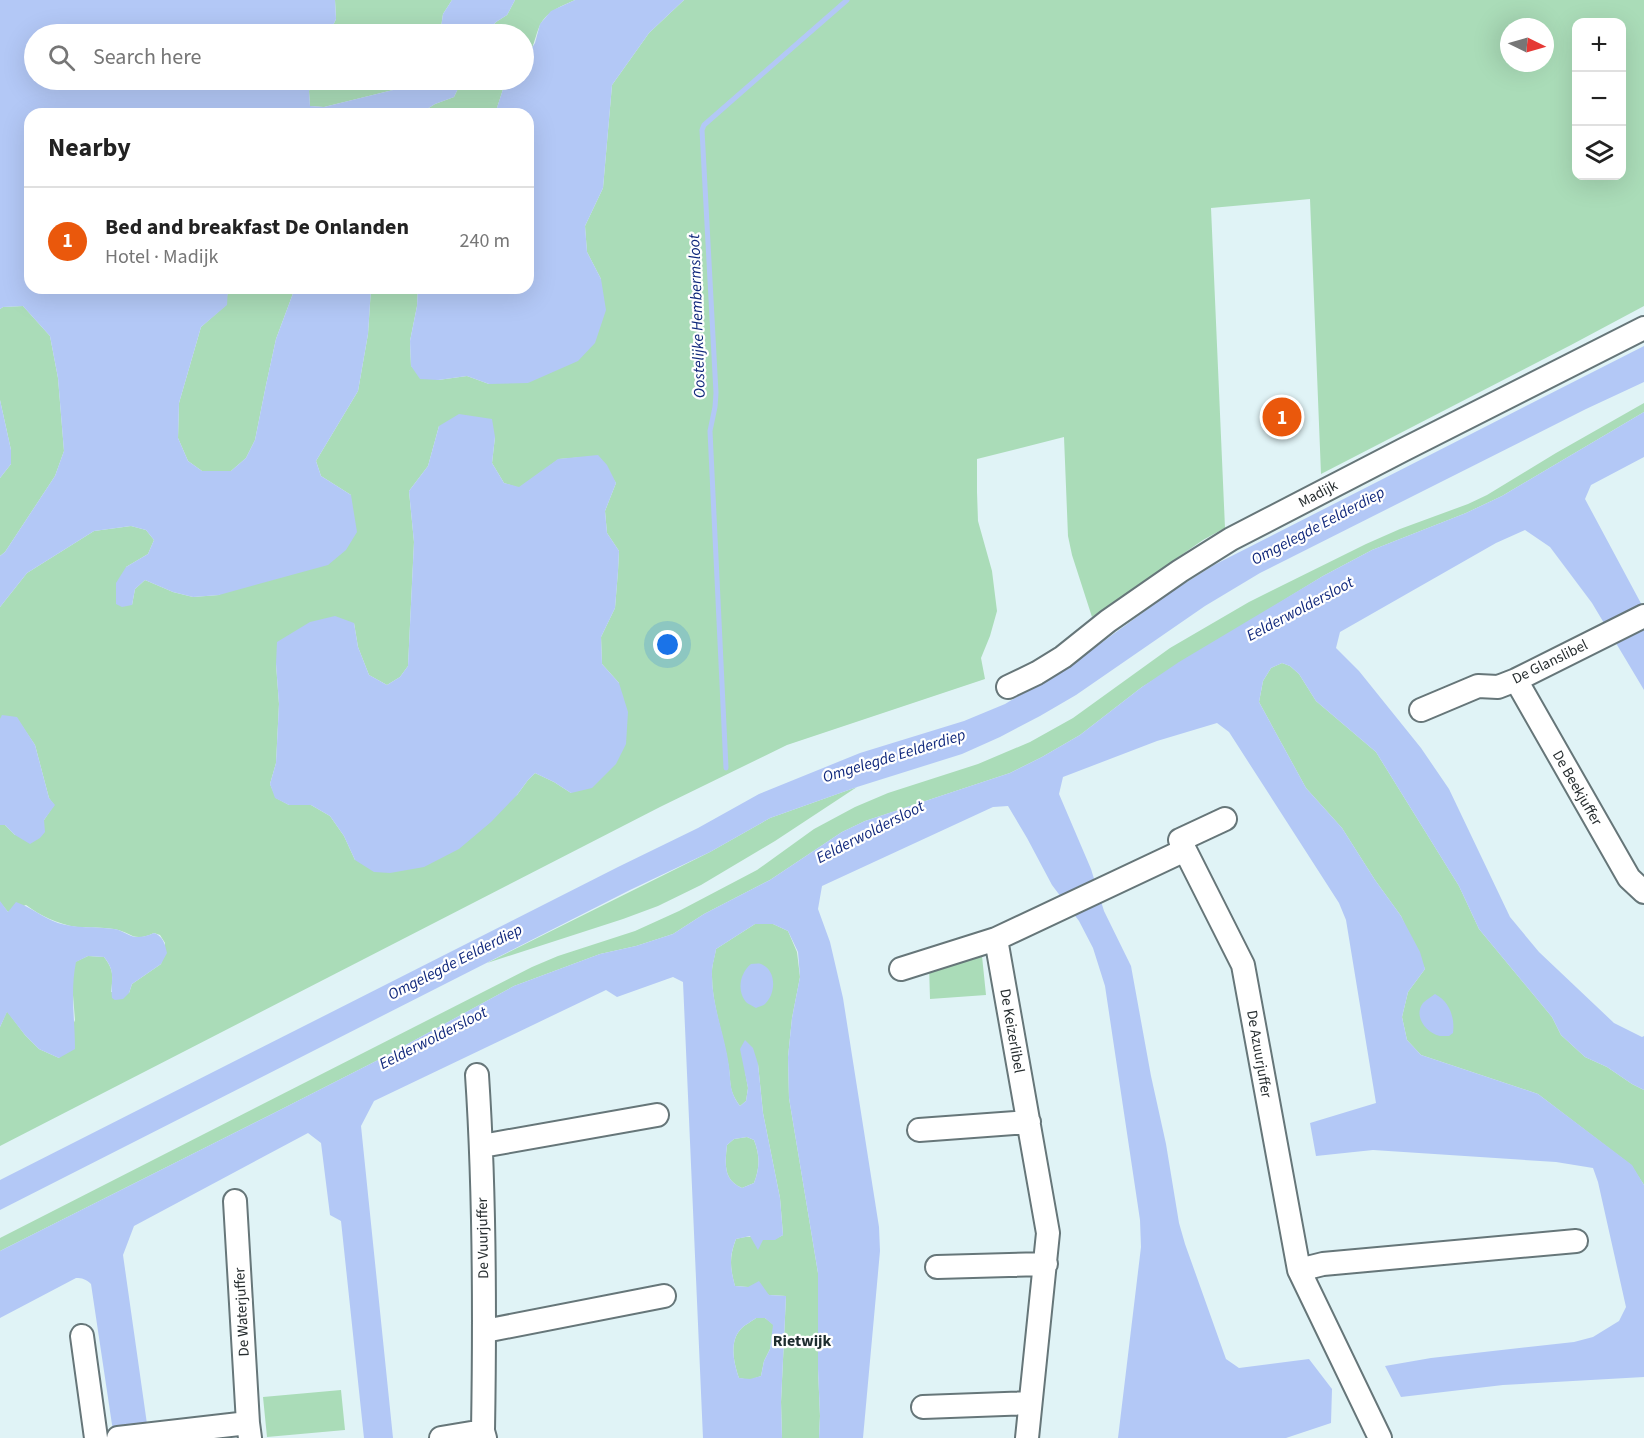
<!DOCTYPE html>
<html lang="en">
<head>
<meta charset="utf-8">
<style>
	body { margin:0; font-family:"Source Sans 3",sans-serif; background:#f6f6f6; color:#222 }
	.controls { position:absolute; right:18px; top:18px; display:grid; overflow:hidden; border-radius:12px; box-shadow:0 6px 24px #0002 }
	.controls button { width:54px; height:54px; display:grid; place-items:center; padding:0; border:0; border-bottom:2px solid #e0e0e0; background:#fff; color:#222; font:30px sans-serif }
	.compass { position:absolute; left:1500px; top:18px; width:54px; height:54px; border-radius:50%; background:#fff; box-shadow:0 6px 24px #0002; rotate:95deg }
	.you { position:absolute; left:668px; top:645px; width:21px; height:21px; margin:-15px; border:4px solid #fff; border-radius:50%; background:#1a73e8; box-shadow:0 0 0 9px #1a73e833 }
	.badge { display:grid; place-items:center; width:39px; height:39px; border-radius:50%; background:#ea580c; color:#fff; font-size:20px; font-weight:700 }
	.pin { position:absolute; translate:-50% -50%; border:3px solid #fff; box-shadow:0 2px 6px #0006 }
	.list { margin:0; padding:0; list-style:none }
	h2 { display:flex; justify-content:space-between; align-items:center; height:78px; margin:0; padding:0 24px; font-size:26px }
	h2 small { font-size:20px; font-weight:400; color:#767676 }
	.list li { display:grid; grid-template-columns:39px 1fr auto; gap:18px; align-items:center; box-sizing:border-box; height:108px; padding:0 24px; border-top:2px solid #e0e0e0 }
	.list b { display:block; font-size:22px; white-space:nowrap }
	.list p { margin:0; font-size:20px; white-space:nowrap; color:#767676 }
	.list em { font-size:20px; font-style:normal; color:#767676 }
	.icon { flex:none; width:33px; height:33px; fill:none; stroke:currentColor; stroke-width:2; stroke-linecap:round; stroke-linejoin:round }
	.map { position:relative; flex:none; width:1644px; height:1438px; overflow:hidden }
	.search { position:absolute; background:#fff; box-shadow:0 6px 24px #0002; left:24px; top:24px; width:510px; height:66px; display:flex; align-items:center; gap:15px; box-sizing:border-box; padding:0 21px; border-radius:33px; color:#767676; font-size:22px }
	.panel { position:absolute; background:#fff; box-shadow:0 6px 24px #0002; left:24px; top:108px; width:510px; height:186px; border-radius:18px }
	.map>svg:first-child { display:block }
	.green { fill:#aadcb8; fill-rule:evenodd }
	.water { fill:#b3c8f6; fill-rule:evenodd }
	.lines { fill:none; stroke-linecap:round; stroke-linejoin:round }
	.stream { stroke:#b3c8f6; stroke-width:5 }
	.minor-casing { stroke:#667679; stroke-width:26 }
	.minor { stroke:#fff; stroke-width:22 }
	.labels { text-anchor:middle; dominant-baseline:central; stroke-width:4.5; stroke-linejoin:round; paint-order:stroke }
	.street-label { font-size:15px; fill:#262d2f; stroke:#fff }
	.water-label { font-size:16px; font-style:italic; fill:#10287c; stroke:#fff }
	.neighbourhood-label { font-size:16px; font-weight:bold; fill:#1e2d2f; stroke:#fff }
</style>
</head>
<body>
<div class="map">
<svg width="1644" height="1438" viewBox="0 0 1644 1438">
	<rect width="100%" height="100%" fill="#e0f3f6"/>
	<path class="green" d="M335,0H452L443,14L440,34H329L336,19Z
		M515,0H575C562,6 547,11 540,25C534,39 535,47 524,60V34H485L496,22L507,15Z
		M684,0H1644V306L1571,345L1321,474L1310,199L1211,208L1225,528L1203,540L1092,617L1072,555L1068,536L1064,437L977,459V492L978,521L992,571L997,611L990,636L981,658L985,679L787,745L660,807L0,1146V1027L7,1011L25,1035L39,1049L59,1058L75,1020L72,983L75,962L88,956L104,957C114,970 113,976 111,992L129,993L132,984L161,964L165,943L160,935L154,933C132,943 132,932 114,929C102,927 89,928 77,927C57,924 41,916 26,905L8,912L0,902V825H5L15,835L44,820L54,805L49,798L35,745L16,717L0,719V607L27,573L94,531L131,526L146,530L154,540L148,554L126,567L132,605L135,589L145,580L173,592L193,597L219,595L351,495L321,476L316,461L358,391L368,334L371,288H418L417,306L410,341L411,366L438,380L467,376L489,384L601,279L587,252L585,226L603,188L612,85L649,33ZM1576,22H1622V176H1576ZM1509,27H1545V63H1509ZM439,426L495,437L492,463L504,483L519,488L559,459L598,456L616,483L605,511L607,533L619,551L618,571L615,608L601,637L602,664L619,683L571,793L554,782L535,773L528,780L517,795L355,860L344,836L330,816L311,805H289L276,798L270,784L276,763L279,704L276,664L354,623L358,647L369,675L387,685L400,677L408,666L414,542L409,491L428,466Z
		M313,80H414L393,90L324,107L310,106L309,91Z
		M462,80H506L495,114H419L435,104L454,97Z
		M228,288H295L276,339L266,385L255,440L246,458L231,471H202L188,461L178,438L179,403L201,327L226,305Z
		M23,306L50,336L58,378L64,451L55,476L5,552L0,556V478L11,464V450L0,400V309L3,307Z
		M1644,403V412L1502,496L1466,513L1372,550L1323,576L1142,687L1080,735L1042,757L1010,773L865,821L842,832L770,880L704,914L673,934L636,946L600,954L514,986L382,1058L274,1113L0,1251V1238L532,967L558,956L635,931L679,911L757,870L814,829L855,807L888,793L978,764L1030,742L1073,718L1170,648L1249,602L1366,544L1400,529L1468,504L1487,495L1556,453Z
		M1282,663L1290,666L1299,674L1316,701L1376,752L1459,886L1479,929L1552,1017L1561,1035L1585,1057L1607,1067L1632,1084L1644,1090V1185L1631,1165L1538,1094L1421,1055L1407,1040L1402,1017L1408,992L1425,969L1401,916L1375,880L1342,828L1306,788L1259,702L1263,681L1271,668Z
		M857,787L775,841L701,885L658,906L623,919L487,963L710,852L770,818Z
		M755,924H773L788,931L797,952L800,977L792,1018L788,1057L789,1098L818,1273V1369L820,1416L819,1438H782L781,1402L786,1296L769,1295L748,1287L735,1286C730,1268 729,1257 736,1239C741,1238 747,1236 752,1237C766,1239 769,1243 783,1235L780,1198L763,1113L758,1064L745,1071L748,1088L746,1101L740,1106C727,1088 732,1083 728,1063C723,1033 711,1002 712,972C712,964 715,956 716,949Z
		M982,956L986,995L930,999L929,965Z
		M747,1137L754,1140C760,1156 760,1167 754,1183L742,1188C723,1180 725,1164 727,1145L734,1139Z
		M756,1318H765L774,1325L770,1349L764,1361L761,1376L750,1380L739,1378C734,1364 729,1343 740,1330C744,1325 751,1322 756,1318Z
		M341,1390L345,1430L267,1437L263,1397Z"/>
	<path class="water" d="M0,0H335L336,19L329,34H34V80H313L309,91L310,106L324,107L393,90L414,80H462L454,97L435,104L419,114H30V288H228L227,305L201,327L179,403L178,438L188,461L202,471H231L246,458L255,440L266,385L276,339L295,288H371L368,334L358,391L316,461L321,476L351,495L357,532L346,550L328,565L219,595L193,597L173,592L145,580L135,589L132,605L122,607L116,604V583L126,567L148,554L154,540L146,530L131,526L94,531L27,573L0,607V556L5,552L55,476L64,451L58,378L50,336L23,306L3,307L0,309Z
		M452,0H515L507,15L496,22L485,34H440L443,14Z
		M575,0H684L649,33L612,85L603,188L585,226L587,252L601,279L606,310L595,343L578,361L528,383L489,384L467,376L438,380L420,379L411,366L410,341L417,306L418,288H528V114H495L506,80H524V60L535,43L540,24L551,11Z
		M1644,346V382L1586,409L1260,573L1205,606L1076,695L1040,716L1000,737L962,754L857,787L770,818L710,852L630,890L0,1210V1180L618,867L698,828L759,794L860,753L964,721L1005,704L1071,665L1171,592L1214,565Z
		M0,400L11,450V464L0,478Z
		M1644,412V457L1591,485L1585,499L1644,609V690L1592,603L1550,547L1525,530L1496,543L1340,632L1336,648L1359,671L1421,748L1449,789L1510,917L1539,952L1614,1023L1642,1037L1644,1036V1090L1632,1084L1607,1067L1585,1057L1561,1035L1552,1017L1479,929L1459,886L1376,752L1316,701L1299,674L1290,666L1282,663L1271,668L1263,681L1259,702L1306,788L1342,828L1375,880L1401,916L1420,952L1425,969L1408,992L1402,1017L1407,1040L1421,1055L1538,1094L1632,1165L1644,1185V1377L1503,1385L1401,1397L1385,1366L1431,1358L1574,1342L1593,1337L1619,1321L1626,1307L1598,1182L1593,1168L1556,1162L1373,1150L1316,1156L1310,1123L1376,1103L1346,920L1339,903L1229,732L1217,723L1157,741L1063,777L1059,794L1091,869L1104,911L1131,966L1151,1076L1166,1144L1179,1223L1185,1244L1226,1359L1239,1368L1309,1359L1332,1389L1331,1423L1286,1438H1118L1141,1247L1140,1220L1105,986L1093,948L1079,921L1052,885L1027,838L1008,806L993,807L822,886L818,909L830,942L843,998L879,1227L880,1251L863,1438H819L820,1416L818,1369V1273L789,1098L788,1057L792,1018L800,977L798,952L788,931L773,924H755L716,949C715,957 712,965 712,972C711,1004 725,1035 729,1066C731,1083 729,1091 740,1106L746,1101L748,1088L740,1049L745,1040L753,1048L758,1064L763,1113L780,1198L783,1235L775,1240H763L758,1250L750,1236L736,1239C729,1257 730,1267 735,1286L748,1287L759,1281L769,1295L786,1296L781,1402L782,1438H703L683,982L673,977L617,997L606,990L374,1101L361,1126L393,1438H364L341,1221L330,1215L321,1143L308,1133L134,1226L123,1255L149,1438H114L91,1284C86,1279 82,1278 76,1278L0,1318V1251L274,1113L382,1058L514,986L600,954L636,946L673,934L704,914L770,880L842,832L865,821L1010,773L1042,757L1080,735L1142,687L1179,662L1323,576L1372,550L1466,513L1502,496ZM747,1137L754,1140C760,1156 760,1167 754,1183L742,1188C723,1180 725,1164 727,1145L734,1139ZM756,1318H765L773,1325L770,1349L764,1361L761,1376L750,1379L739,1378C734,1364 729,1343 740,1330C744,1325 751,1322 756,1318Z
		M459,414L492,419L495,437L492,463L504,483L519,487L558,459L598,455L607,465L616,483L605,511L607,533L619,551L618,571L615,608L601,637L602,664L619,683L628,712L626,744L616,764L592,788L571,793L554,782L535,773L528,780L517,795L491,822L459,849L424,867L390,873L374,872L355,860L344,836L330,816L311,805H289L275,798L270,784L276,763L279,704L276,664L277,642L310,622L335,616L354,623L358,647L369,675L387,685L400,677L408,666L414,542L409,491L428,466L439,426Z
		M2,715L17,717L35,745L49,798L55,805L44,820L45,832L40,838L30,844L15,835L5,825H0V719Z
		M0,901L8,912L16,902C31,907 43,918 58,923C76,929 95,926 114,929C122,930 128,936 136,937C143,937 147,936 154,933C163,936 165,944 167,953L161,964L132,984L129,993L123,999L115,1000L112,998C110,980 117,973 104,957L88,956L76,962C70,991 75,1020 75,1049L59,1058L39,1049L25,1035L7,1012L0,1027Z
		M751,964C754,964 758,963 761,964C777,970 776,994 765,1004C763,1006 758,1007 756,1008C753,1006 750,1005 747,1003C736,991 740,973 751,964Z
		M1435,994C1450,1002 1455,1018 1453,1033L1449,1036C1446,1036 1443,1036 1440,1036C1426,1033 1413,1016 1423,1003C1426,1000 1431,997 1435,994Z"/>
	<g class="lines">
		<path class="stream" d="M726,768L710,431L715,407L716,393L702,130L704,125L847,0"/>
		<defs>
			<path id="minor" d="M1516,680L1629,878L1644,892
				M1008,687L1037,673L1063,657L1108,621L1180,571L1231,539L1403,450L1644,328
				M1421,710L1478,686L1498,687L1516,680L1644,616
				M1185,850L1243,965L1299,1270L1380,1438
				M901,969L996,939
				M477,1075C485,1194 485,1312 483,1431L485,1438
				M919,1130L1029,1122
				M482,1146L657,1115
				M235,1201L248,1423L250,1438
				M937,1267L1046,1264
				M1299,1270L1323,1264L1576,1241
				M485,1331L664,1296
				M82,1336L96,1438
				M923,1407L1030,1403
				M118,1438L248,1423
				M441,1438L483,1431
				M1027,1438L1048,1233L996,939L1185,850L1180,840L1225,819"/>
		</defs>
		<use href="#minor" class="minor-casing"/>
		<use href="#minor" class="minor"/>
	</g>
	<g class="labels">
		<g class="street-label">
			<text transform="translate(1318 494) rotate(-28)">Madijk</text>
			<text transform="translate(1550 662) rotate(-26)">De Glanslibel</text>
			<text transform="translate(1577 788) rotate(60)">De Beekjuffer</text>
			<text transform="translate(1012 1031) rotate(80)">De Keizerlibel</text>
			<text transform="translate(1259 1054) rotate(80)">De Azuurjuffer</text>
			<text transform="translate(483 1238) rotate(-91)">De Vuurjuffer</text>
			<text transform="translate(242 1312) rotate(-93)">De Waterjuffer</text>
		</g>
		<g class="water-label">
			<text transform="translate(697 316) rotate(-92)">Oostelijke Hembermsloot</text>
			<text transform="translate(1318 526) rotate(-28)">Omgelegde Eelderdiep</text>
			<text transform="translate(1300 609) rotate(-28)">Eelderwoldersloot</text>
			<text transform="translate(894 756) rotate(-17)">Omgelegde Eelderdiep</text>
			<text transform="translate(870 832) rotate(-27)">Eelderwoldersloot</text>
			<text transform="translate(455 962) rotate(-27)">Omgelegde Eelderdiep</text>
			<text transform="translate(433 1038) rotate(-27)">Eelderwoldersloot</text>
		</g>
		<g class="neighbourhood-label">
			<text x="802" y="1341">Rietwijk</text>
		</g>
	</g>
</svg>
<div class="controls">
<button>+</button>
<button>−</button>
<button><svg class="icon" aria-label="layers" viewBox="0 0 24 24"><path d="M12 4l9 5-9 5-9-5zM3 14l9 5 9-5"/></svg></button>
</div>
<svg class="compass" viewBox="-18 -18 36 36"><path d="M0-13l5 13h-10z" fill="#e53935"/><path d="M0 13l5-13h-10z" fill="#767676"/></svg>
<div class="you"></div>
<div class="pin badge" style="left:1282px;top:417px">1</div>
<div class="search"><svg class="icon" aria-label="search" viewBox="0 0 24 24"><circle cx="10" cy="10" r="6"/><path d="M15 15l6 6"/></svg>Search here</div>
<section class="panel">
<h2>Nearby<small></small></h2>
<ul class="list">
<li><span class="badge">1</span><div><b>Bed and breakfast De Onlanden</b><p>Hotel · Madijk</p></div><em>240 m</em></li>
</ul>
</section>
</div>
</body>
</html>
